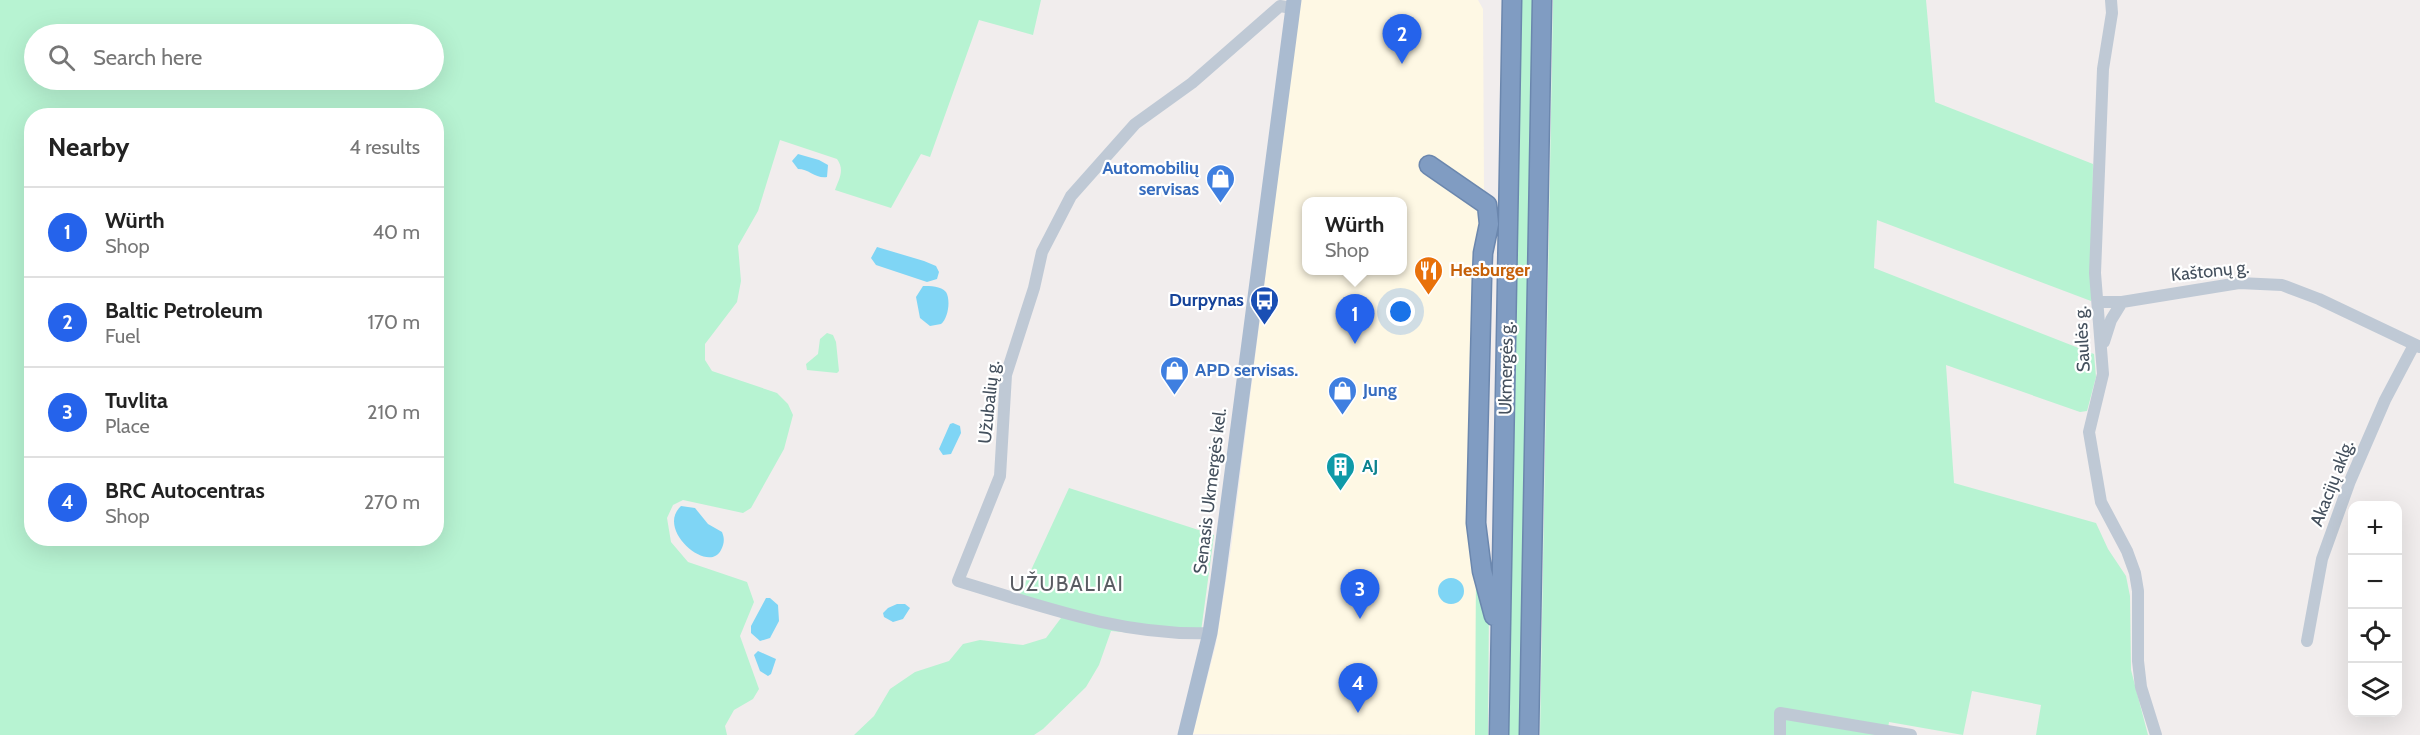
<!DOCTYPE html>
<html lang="en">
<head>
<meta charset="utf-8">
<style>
	body { margin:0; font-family:Cabin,sans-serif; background:#f2f2f2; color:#222 }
	.controls { position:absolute; right:18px; bottom:18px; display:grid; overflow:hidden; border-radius:12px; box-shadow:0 6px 24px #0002 }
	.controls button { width:54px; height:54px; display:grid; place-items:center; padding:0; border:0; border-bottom:2px solid #e0e0e0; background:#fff; color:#222; font:30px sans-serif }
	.you { position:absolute; left:1401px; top:312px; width:21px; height:21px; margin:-15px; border:4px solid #fff; border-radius:50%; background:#1a73e8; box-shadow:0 0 0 9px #1a73e833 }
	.badge { display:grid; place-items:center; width:39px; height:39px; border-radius:50%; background:#2563eb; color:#fff; font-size:20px; font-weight:700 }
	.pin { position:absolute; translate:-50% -50px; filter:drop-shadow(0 2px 3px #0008) }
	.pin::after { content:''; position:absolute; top:32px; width:21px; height:18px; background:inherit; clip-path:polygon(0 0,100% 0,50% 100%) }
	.popup { position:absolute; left:1302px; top:197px; width:105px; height:78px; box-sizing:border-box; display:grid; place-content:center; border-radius:12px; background:#fff; filter:drop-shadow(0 2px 4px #0005); font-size:20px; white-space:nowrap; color:#767676 }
	.popup b { font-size:22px; color:#222 }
	.popup::after { content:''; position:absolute; left:50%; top:100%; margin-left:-12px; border:12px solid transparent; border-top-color:#fff }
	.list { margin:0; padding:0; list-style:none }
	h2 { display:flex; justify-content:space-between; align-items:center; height:78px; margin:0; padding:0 24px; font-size:26px }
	h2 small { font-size:20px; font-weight:400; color:#767676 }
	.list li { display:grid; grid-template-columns:39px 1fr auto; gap:18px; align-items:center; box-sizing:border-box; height:90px; padding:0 24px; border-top:2px solid #e0e0e0 }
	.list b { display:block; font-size:22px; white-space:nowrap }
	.list p { margin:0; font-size:20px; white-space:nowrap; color:#767676 }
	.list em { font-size:20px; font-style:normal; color:#767676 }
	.icon { flex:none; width:33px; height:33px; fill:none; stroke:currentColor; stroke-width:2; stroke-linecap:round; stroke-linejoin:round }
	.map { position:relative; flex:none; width:2420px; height:735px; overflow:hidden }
	.search { position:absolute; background:#fff; box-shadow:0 6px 24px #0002; left:24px; top:24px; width:420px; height:66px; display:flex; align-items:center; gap:15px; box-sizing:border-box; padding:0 21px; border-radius:33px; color:#767676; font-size:22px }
	.panel { position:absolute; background:#fff; box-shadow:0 6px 24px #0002; left:24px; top:108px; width:420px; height:438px; border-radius:24px }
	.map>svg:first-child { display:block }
	.commercial { fill:#fef8e4; fill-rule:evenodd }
	.green { fill:#b7f3d2; fill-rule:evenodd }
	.water { fill:#7fd5f5 }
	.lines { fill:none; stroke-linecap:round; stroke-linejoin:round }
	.highway-casing { stroke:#6b87ae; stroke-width:21 }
	.minor { stroke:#bfc9d5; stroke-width:12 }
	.major { stroke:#aabbd0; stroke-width:15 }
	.highway { stroke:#809cc2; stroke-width:18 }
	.labels { text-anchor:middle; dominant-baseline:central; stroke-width:4.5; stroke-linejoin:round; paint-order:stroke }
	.shop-label { font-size:18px; font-weight:bold; fill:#366cbe; stroke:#fff; text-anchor:start }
	.food-label { font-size:18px; font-weight:bold; fill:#c56008; stroke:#fff; text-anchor:start }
	.street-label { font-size:18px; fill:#44505d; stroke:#fff }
	.transit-label { font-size:18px; font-weight:bold; fill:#164399; stroke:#fff; text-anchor:end }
	.culture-label { font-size:18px; font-weight:bold; fill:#0d838f; stroke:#fff; text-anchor:start }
	.quarter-label { font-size:21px; letter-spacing:1.5px; fill:#5a5d63; stroke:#fff }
</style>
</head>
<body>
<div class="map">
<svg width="2420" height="735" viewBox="0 0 2420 735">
	<rect width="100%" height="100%" fill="#f1eded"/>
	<path class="commercial" d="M1300,0H1478L1483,9L1484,196L1475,735L1193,734L1216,644L1231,549ZM1307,202H1403V270H1307Z"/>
	<path class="green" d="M0,0H1041L1033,35L979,20L930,157L921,154L891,208L835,190C839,179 845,170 837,159L780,140L758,211L738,246L741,281L737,302L705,344V360L712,371L777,393L788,404L793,415L784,449L751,508L743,513L683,500L673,505L667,518L671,542L688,562L747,582L754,602L740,636L759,689L753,699L734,710L725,726L727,735H0ZM34,34H434V80H34ZM32,116H436V538H32Z
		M1521,0H1536L1521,735H1506Z
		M1553,0H1926L1935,102L2093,164L2091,301L1877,220L1874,268L2094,354L2096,377L2087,411L2080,412L1946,365L1954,483L2096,523L2108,549L2126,576L2130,596L2131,670L2148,735H2036L2041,705L1972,691L1963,735L1889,722L1887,735H1540Z
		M827,333L833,335L836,342L839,371L837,373L807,370L806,364L818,354L820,339Z
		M1069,488L1214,535L1200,639L1111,631L1099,665L1086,687L1043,729L1034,735H854L874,716L890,689L915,672L949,661L963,644L980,640L1023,645L1046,638L1061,618L1020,594Z
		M1476,567L1489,603L1488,735H1475Z"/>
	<path class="water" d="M798,154L819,160L828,165L827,177C816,179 809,169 798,169L792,161Z
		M877,247L924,261L936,266L939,272L937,279L927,282L876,265L871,258Z
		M923,286C930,286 941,286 946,292C951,300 948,319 941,324L930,326L920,318L916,297Z
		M953,423L960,426L961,433L951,454L943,455L939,449L950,424Z
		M681,506L695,508L708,524L722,532C725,539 724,544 721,550C709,575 655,530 681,506Z
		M1438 591a13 13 0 1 1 26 0a13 13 0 1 1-26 0Z
		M766,598H770L778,605L779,621L770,638L760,641L751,633V626Z
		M897,604H905L910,608L903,619L893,622L884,617L883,613L888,608Z
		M758,651L776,659L771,674L768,676L760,671L754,655Z"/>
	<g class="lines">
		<defs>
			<path id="highway" d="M1429,165L1487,205L1489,224L1483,253L1482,278L1476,523L1482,571L1494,616
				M1499,735L1512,0
				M1529,735L1542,0"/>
		</defs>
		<use href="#highway" class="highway-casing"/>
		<path class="minor" d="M2111,0L2112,13L2103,69L2095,273L2103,374L2089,432L2101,502L2127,551L2135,573L2138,591V661L2141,687L2156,735
			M2099,302H2122L2239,283L2282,285L2319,299L2420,347
			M2104,342L2111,320L2122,302
			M1210,633C1122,636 1041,606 958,581L1000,476L1006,375L1034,288L1042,252L1071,196L1135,124L1192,83L1280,6L1292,8
			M2307,641L2322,559L2350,481L2385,400L2414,345
			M1780,735V713L1911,735"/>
		<path class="major" d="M1185,735L1210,633L1218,579L1294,0"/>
		<use href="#highway" class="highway"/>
	</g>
	<defs>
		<symbol id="shop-pin" viewBox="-11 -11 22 30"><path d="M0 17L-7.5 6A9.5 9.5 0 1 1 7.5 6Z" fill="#3f7fe0" stroke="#fff"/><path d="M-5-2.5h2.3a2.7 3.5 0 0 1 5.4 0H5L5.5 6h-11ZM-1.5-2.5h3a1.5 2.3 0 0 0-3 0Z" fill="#fff"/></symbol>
		<symbol id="restaurant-pin" viewBox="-11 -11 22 30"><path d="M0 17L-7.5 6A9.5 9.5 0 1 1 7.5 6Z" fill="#e8710a" stroke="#fff"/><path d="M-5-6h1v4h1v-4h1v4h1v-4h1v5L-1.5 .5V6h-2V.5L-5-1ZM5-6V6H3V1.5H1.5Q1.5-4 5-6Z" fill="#fff"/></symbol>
		<symbol id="bus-pin" viewBox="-11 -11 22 30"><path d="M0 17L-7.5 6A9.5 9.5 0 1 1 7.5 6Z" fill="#1a4fb4" stroke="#fff"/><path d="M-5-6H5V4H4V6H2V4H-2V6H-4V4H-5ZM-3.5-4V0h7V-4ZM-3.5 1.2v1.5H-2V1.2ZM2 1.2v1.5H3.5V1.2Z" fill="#fff"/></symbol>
		<symbol id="building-pin" viewBox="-11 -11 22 30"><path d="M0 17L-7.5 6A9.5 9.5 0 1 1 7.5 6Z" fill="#0f9aa8" stroke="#fff"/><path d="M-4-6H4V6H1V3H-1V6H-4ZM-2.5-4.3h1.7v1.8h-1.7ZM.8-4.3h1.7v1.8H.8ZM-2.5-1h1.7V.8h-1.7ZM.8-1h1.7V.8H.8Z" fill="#fff"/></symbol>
	</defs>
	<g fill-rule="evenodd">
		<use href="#shop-pin" x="1204" y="162" width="33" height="45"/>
		<use href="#restaurant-pin" x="1412" y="254" width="33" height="45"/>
		<use href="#bus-pin" x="1248" y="284" width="33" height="45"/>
		<use href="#shop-pin" x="1158" y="354" width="33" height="45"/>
		<use href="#shop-pin" x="1326" y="374" width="33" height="45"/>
		<use href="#building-pin" x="1324" y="450" width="33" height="45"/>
	</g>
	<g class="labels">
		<g class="shop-label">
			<text x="1199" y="168" text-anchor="end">Automobilių<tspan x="1199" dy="21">servisas</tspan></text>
			<text x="1195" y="370">APD servisas.</text>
			<text x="1363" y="390">Jung</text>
		</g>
		<g class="food-label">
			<text x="1450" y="270">Hesburger</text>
		</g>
		<g class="street-label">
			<text transform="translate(2210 271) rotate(-6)">Kaštonų g.</text>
			<text transform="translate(2082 339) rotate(-93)">Saulės g.</text>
			<text transform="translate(1506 368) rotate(-89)">Ukmergės g.</text>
			<text transform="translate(989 402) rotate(-84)">Užubalių g.</text>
			<text transform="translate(2332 483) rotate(-69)">Akacijų aklg.</text>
			<text transform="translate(1210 491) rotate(-83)">Senasis Ukmergės kel.</text>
		</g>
		<g class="transit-label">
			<text x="1244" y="300">Durpynas</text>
		</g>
		<g class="culture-label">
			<text x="1362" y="466">AJ</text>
		</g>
		<g class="quarter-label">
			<text x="1067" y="583">UŽUBALIAI</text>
		</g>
	</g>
</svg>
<div class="controls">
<button>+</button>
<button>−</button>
<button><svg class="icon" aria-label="locate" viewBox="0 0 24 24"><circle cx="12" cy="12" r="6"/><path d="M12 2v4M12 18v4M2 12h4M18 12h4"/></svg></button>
<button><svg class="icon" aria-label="layers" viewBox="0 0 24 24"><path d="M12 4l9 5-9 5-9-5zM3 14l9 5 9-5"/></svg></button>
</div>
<div class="you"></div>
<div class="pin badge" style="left:1355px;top:344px">1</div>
<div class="popup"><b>Würth</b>Shop</div>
<div class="pin badge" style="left:1402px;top:64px">2</div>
<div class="pin badge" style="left:1360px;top:619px">3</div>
<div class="pin badge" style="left:1358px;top:713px">4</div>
<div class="search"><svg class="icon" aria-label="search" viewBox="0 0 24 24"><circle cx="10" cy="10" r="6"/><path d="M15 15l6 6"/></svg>Search here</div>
<section class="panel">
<h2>Nearby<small>4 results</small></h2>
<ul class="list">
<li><span class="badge">1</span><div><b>Würth</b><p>Shop</p></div><em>40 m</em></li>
<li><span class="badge">2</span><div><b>Baltic Petroleum</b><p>Fuel</p></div><em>170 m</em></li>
<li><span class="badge">3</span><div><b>Tuvlita</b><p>Place</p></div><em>210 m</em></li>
<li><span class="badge">4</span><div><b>BRC Autocentras</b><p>Shop</p></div><em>270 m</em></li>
</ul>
</section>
</div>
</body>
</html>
